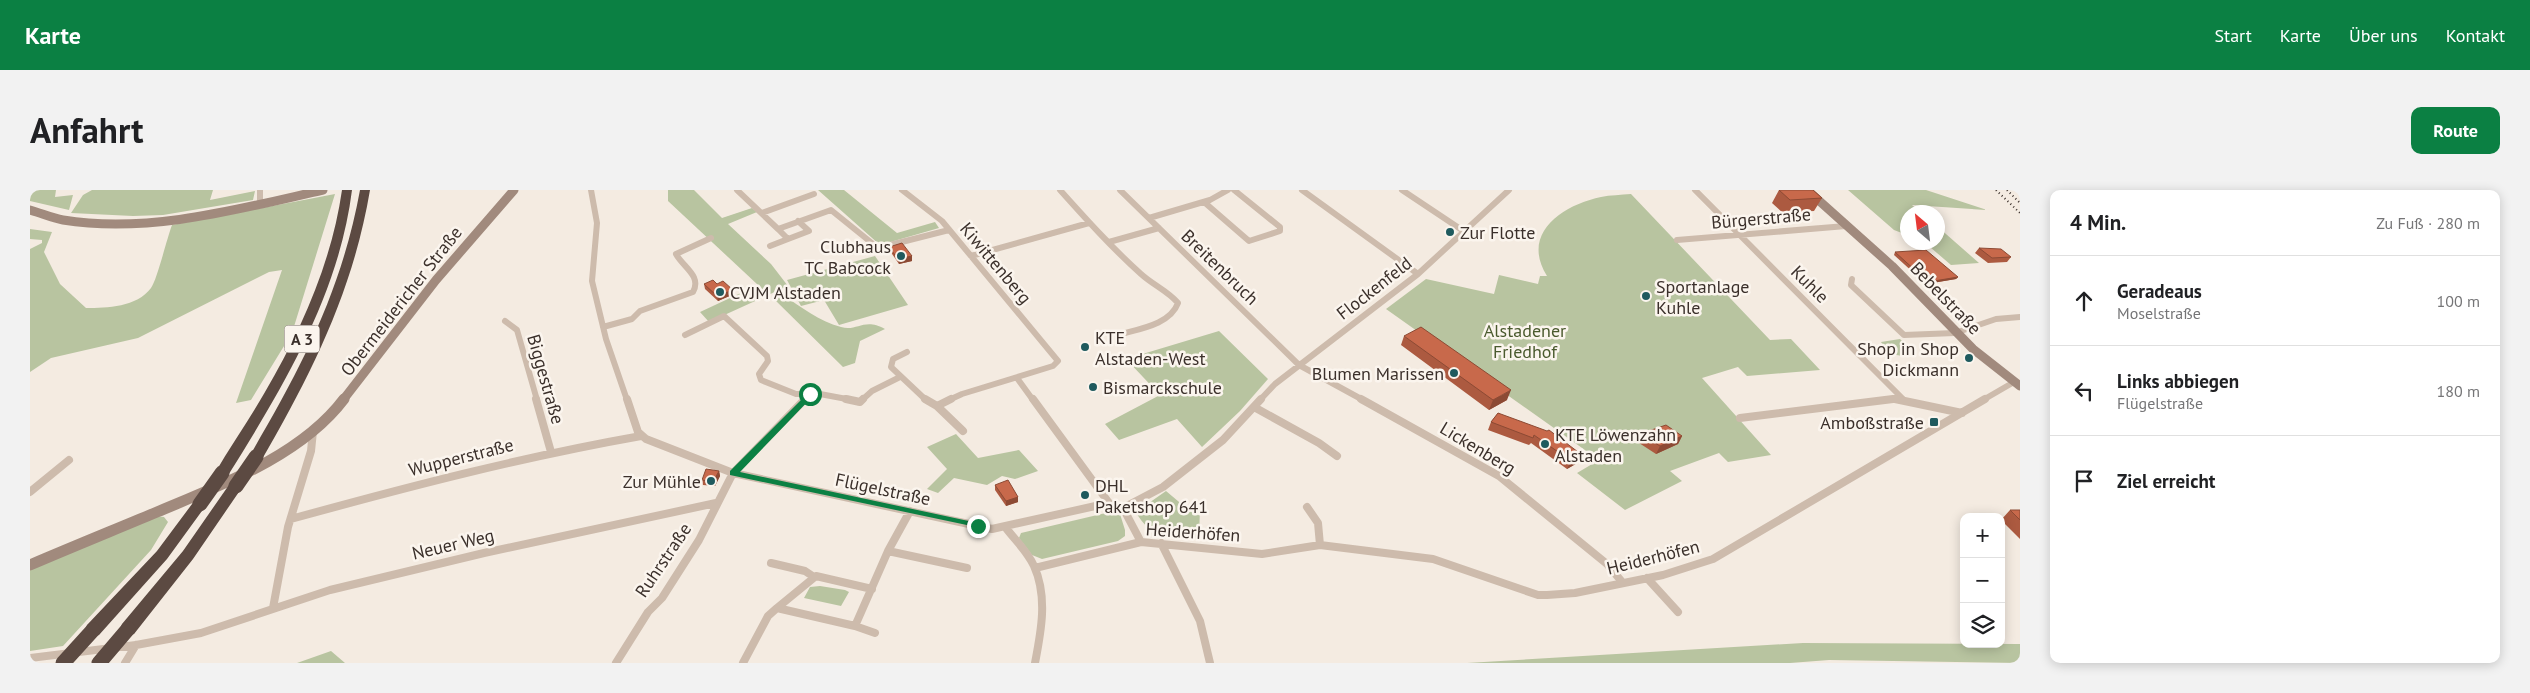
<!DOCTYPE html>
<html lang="de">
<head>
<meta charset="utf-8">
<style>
	body { margin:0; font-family:"PT Sans",sans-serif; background:#f2f2f2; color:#202124 }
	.controls { position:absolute; right:15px; bottom:15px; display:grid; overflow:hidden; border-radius:10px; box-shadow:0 2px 12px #0003 }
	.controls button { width:45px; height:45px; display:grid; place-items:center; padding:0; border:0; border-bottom:1px solid #e0e0e0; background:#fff; color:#202124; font:25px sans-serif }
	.compass { position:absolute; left:1870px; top:15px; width:45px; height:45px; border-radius:50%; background:#fff; box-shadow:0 2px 12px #0003; rotate:332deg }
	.stop { position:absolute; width:15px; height:15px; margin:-11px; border:4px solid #0b8043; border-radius:50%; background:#fff }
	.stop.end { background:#0b8043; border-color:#fff; box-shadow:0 1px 5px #0008 }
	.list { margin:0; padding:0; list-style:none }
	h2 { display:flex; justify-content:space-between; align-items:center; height:65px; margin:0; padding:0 20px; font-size:21px }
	h2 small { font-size:16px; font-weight:400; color:#757577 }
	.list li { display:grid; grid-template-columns:32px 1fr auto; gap:15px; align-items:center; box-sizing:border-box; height:90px; padding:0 20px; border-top:1px solid #e0e0e0 }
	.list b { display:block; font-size:19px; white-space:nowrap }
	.list p { margin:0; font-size:16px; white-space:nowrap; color:#757577 }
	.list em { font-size:16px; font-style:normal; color:#757577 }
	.icon { flex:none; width:28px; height:28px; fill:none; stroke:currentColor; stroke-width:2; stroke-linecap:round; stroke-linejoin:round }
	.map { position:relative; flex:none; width:1990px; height:473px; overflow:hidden; border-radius:10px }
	header { display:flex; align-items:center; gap:30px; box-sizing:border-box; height:70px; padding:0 25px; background:#0b8043; color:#fff }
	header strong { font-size:24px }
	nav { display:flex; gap:28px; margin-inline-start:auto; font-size:18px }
	.intro { display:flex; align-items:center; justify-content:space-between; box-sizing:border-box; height:120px; padding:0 30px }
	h1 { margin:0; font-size:35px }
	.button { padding:12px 22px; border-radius:10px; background:#0b8043; color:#fff; font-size:18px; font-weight:700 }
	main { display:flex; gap:30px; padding:0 30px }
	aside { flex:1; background:#fff; border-radius:10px; box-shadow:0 2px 12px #0003 }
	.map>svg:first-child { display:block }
	.green { fill:#b8c4a0 }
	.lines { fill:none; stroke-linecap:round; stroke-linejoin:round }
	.street-far1 { stroke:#cdbbac; stroke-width:6 }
	.street { stroke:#cdbbac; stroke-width:8 }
	.secondary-far1 { stroke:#a18a7d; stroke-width:9 }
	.secondary { stroke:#a18a7d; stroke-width:11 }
	.highway { fill:#5c4a42; fill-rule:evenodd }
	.rail { stroke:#3b302b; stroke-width:2; stroke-dasharray:1 3; stroke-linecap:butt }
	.highway-bridge { stroke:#5c4a42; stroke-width:15 }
	.wall { fill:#ac5a40 }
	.shaded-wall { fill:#8c4a34 }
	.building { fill:#c8694b; stroke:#8c4a34 }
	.route { fill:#0b8043 }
	.poi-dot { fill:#1f5a5e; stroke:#fbf5ee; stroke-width:2 }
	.labels { text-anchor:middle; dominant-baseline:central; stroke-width:5; stroke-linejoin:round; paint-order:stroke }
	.shield { fill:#fbf5ee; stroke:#756b66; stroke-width:1 }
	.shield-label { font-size:16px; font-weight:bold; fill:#3b302b }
	.street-label { font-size:18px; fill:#3b302b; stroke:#fbf5ee }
	.poi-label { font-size:18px; fill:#3b302b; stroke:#fbf5ee; text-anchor:start }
	.park-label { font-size:18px; fill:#4a5a2e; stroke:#fbf5ee }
</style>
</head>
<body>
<header>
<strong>Karte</strong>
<nav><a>Start</a><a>Karte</a><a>Über uns</a><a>Kontakt</a></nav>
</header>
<div class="intro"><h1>Anfahrt</h1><a class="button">Route</a></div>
<main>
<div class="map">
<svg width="1990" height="473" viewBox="0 0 1990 473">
	<rect width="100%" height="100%" fill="#f4ebe1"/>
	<path class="green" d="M0,0H26L25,7L43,5L39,20L0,11Z
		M62,0H183L180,10L225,1L223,10L133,25L103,26L41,23L53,5Z
		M638,0H664L692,28L722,18L727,22L698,34L741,74L758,96L679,132L670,122L728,95L638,11Z
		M788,0H814L867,43L905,32L909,38L850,55Z
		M1818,0H1896L1957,20L1882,15L1890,22H1878L1877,45L1864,40Z
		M305,4L262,143L221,210L206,213L252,80L239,82L108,148L21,168L0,182V59L12,53V50L0,49V39L22,42L14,62L30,94L56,118C77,118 107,117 121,98C127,90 137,48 142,35Z
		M1601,4L1740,150L1761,149L1790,180L1717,186L1708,177L1672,188L1741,265L1698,272L1689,263L1640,281L1652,291L1595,320L1547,283L1569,270L1356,119L1396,89L1464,104L1469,85L1508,94L1510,86H1517C1490,43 1533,15 1571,7C1580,5 1591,5 1601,4Z
		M1908,37L1949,73L1921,75L1900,57L1889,53L1908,52Z
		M845,66L878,115L809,135L794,110L771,116L757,90Z
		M753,105C771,117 789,131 811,137C827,142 834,127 855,139L830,151L825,173L813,177L744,109Z
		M1189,141L1238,189L1210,221L1172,257L1147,229L1089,250L1075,234L1130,205L1096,169Z
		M1870,149L1886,165C1869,166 1860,168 1851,152Z
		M926,244L948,268L989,260L1008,281L985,289L972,286L957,295L924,288L908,303L897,299L917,279L897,257Z
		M1136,301L1161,322L1170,317L1169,350C1141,346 1120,349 1106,322Z
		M1080,322L1090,324L1095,340V346L1088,351L1012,369L1002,365L989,348L991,343Z
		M125,326L134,327L138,332L121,360L33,456L0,461V375Z
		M790,396L815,400L819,402L811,416L774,408L780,397Z
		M1773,453L1990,454V473L1799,470L1760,473H1437Z
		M301,461L315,473H267Z"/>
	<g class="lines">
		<path class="street-far1" d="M230,0V13
			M561,0L567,33L562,91L576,149L597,210
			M707,0L748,39L801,20L848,58L919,40
			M872,0L912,31L1028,171L1023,176L932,204L919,210
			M1030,0C1056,29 1082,58 1111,84C1123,95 1138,101 1148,113C1140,135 1108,139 1088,145
			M1090,0L1269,175L1333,210
			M1272,0L1388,84
			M1372,0L1435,42
			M1665,0L1874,210
			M1174,12L1219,51L1250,41V37L1204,0
			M732,23L784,4
			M1119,28L1180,10L1198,0
			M748,39L758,49L779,41L768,31
			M1647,50L1816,36
			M1079,52L1129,38
			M740,56L758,49
			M941,66L1059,33
			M1822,89L1821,95L1874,145L1925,143L1966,129L1990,127
			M475,131L487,140L507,210
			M573,137L602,129L610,121L663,102C672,86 653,77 646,64L681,48
			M655,145L694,126L737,166L738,171L729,184L731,190L766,204H790L822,210
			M877,162L863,169L861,177L896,210
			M987,188L1003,210
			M774,210L780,204
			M832,210L842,201L870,187
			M1230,210L1245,194L1388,84L1479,0
			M1853,210H1871
			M1953,210L1984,192"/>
		<path class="street" d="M506,209L521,262
			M597,209L608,242L616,249L703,283L962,339L1079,313
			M816,209L830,212L833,209
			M895,209L907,216
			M921,209L907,216L933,241
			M1003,209L1079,313L1093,318L1111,352
			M1331,209L1469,286L1577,374L1593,393
			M1865,209L1932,223
			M1224,217L1289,253L1307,266
			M1710,228L1863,209
			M0,302L39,270
			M1277,317L1288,333L1290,355
			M1093,318L1133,297L1193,250L1231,209
			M261,329C377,297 492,267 611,246
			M976,338C985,350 998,362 1004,376C1018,407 1011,442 1005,473
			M1131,353L1170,431L1180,473
			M858,361L937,378
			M741,373L775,381L784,387
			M1005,378L1111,352L1232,364L1290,355L1403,369L1508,405H1517L1545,403L1633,385L1683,369L1955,209
			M1617,388L1648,422
			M243,418L258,337L281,261L283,241
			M747,418L786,386L842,399
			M825,436L845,443
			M0,468L106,455L171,443L300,400L454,363L686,313
			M95,473L106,455
			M586,473L618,422L632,408L669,350L703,283L775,209
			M713,473L738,426L747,418L825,436L858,361L880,321"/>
		<path class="secondary-far1" d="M1777,0L1862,76L1943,159L1990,196
			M0,20C11,23 22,28 33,30C119,44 209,19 293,0
			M313,210L406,90L484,0"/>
		<path class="secondary" d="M0,375C42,357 84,340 127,322C191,295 271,266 314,209"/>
		<path class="highway" d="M312,0H322C309,105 252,199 197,287H187L185,283C201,255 219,230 235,202C271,141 302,71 312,0Z
			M330,0H340C323,101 282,183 231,271H221L219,267C271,178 311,103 330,0Z
			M206,291L211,292L213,296L163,369L104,444L98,446L92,444L90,439L92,434L153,361L201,292Z
			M170,309L175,310L177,314L137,369L69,445L63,447L57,445L55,440L57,435L127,361L165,310Z"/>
		<path class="rail" d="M1966,0L1990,23
			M1977,0L1990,13"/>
		<path class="highway-bridge" d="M206,296L226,267
			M170,314L192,283
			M33,473L63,440
			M69,473L98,439"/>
	</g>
	<path class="wall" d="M1748,0H1783L1792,8L1784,21L1753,23L1742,13L1749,0Z
		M859,57L882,66V71L869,74L860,61Z
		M1949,58L1981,67L1977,72L1958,73L1945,63Z
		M1865,62L1928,87L1926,89L1896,94L1864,65Z
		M674,94H687L704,104L688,111L675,99Z
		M1374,146L1477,210L1459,220L1371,155Z
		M1468,223L1549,272L1537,279L1501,253L1499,255L1458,240L1461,232Z
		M1610,244L1652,246L1648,254L1626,264L1606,251Z
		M689,281L690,286L685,296L673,295L672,290Z
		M965,295L988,307V312L976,316L965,300Z
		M1980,320H1990V349L1971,330Z"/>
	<path class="shaded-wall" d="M882,66V71L869,74L868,69Z
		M1928,87L1926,89L1896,94L1898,92Z
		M703,100L704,104L688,111L687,106Z
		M1481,200L1477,210L1459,220L1463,210Z
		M1652,246L1648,254L1626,264L1630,256Z
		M1552,265L1549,272L1537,279L1541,271Z
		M689,281L690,286L685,296L683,292Z
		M988,307V312L976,316V311Z"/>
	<path class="building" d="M1749,0H1783L1792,8L1760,10Z
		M872,53L882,66L868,69L859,57Z
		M1949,58L1971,59L1981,67L1962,68Z
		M1896,60L1928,87L1898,92L1865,62Z
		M683,90L687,94L693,91L703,100L687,106L674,94Z
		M1391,137L1481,200L1463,210L1374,146Z
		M1468,223L1517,241L1519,240L1552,265L1541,271L1504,245L1503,248L1461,232Z
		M1636,235L1652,246L1630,256L1610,244Z
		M676,279L689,281L683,292L672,290Z
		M978,290L988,307L976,311L965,295Z
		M1980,320H1990V330Z"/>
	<path class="route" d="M780,201L784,204L783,206L710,282L948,333L952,336L951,338L700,285V281Z"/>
	<g class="poi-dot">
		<circle cx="1420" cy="42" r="5"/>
		<circle cx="871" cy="66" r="5"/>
		<circle cx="690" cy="102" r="5"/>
		<circle cx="1616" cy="106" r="5"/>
		<circle cx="1055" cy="157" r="5"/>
		<circle cx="1939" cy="168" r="5"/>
		<circle cx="1424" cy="183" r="5"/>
		<circle cx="1063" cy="197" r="5"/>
		<rect x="1899" y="227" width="10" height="10" rx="2.5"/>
		<circle cx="1515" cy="254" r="5"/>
		<circle cx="681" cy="291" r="5"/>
		<circle cx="1055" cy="305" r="5"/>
	</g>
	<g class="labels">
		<rect class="shield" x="254.5" y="135.5" width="35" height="27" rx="4"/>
		<g class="shield-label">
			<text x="272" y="149">A 3</text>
		</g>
		<g class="street-label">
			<text transform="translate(1731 28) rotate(-5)">Bürgerstraße</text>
			<text transform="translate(966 73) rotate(50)">Kiwittenberg</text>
			<text transform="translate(1190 77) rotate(44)">Breitenbruch</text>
			<text transform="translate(1780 94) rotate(45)">Kuhle</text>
			<text transform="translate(1344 98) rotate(-38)">Flockenfeld</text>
			<text transform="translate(1916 108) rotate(46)">Bebelstraße</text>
			<text transform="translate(371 111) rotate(-52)">Obermeidericher Straße</text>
			<text transform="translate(516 189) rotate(74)">Biggestraße</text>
			<text transform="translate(1448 258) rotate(31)">Lickenberg</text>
			<text transform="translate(431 267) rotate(-14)">Wupperstraße</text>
			<text transform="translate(853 299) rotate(12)">Flügelstraße</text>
			<text transform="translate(1163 342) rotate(4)">Heiderhöfen</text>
			<text transform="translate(423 354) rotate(-13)">Neuer Weg</text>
			<text transform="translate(1623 367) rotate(-14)">Heiderhöfen</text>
			<text transform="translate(633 370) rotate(-56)">Ruhrstraße</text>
		</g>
		<g class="poi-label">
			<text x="1430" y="42">Zur Flotte</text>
			<text x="861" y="56" text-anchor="end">Clubhaus<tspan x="861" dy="21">TC Babcock</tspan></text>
			<text x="1626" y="96">Sportanlage<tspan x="1626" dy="21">Kuhle</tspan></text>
			<text x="700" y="102">CVJM Alstaden</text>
			<text x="1065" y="147">KTE<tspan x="1065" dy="21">Alstaden-West</tspan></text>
			<text x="1929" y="158" text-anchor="end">Shop in Shop<tspan x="1929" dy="21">Dickmann</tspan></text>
			<text x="1414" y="183" text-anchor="end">Blumen Marissen</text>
			<text x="1073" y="197">Bismarckschule</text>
			<text x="1894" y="232" text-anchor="end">Amboßstraße</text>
			<text x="1525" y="244">KTE Löwenzahn<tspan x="1525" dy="21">Alstaden</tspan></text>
			<text x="671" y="291" text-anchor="end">Zur Mühle</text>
			<text x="1065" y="295">DHL<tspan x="1065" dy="21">Paketshop 641</tspan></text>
		</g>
		<g class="park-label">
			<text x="1495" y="140">Alstadener<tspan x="1495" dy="21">Friedhof</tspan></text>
		</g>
	</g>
</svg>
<div class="controls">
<button>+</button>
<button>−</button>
<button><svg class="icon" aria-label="layers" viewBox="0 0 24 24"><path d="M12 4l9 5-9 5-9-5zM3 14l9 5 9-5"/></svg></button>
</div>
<svg class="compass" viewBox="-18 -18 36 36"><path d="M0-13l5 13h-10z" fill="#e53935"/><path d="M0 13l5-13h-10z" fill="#757577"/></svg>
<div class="stop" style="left:780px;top:204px"></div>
<div class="stop end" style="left:948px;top:336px"></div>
</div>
<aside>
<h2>4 Min.<small>Zu Fuß · 280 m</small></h2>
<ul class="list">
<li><svg class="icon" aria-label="ahead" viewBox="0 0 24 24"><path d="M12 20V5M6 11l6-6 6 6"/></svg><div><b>Geradeaus</b><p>Moselstraße</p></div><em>100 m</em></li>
<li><svg class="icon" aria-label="left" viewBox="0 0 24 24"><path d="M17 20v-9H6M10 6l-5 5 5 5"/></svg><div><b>Links abbiegen</b><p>Flügelstraße</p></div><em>180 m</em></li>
<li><svg class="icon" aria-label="arrive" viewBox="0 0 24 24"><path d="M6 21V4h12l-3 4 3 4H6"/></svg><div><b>Ziel erreicht</b></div></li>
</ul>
</aside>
</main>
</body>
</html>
